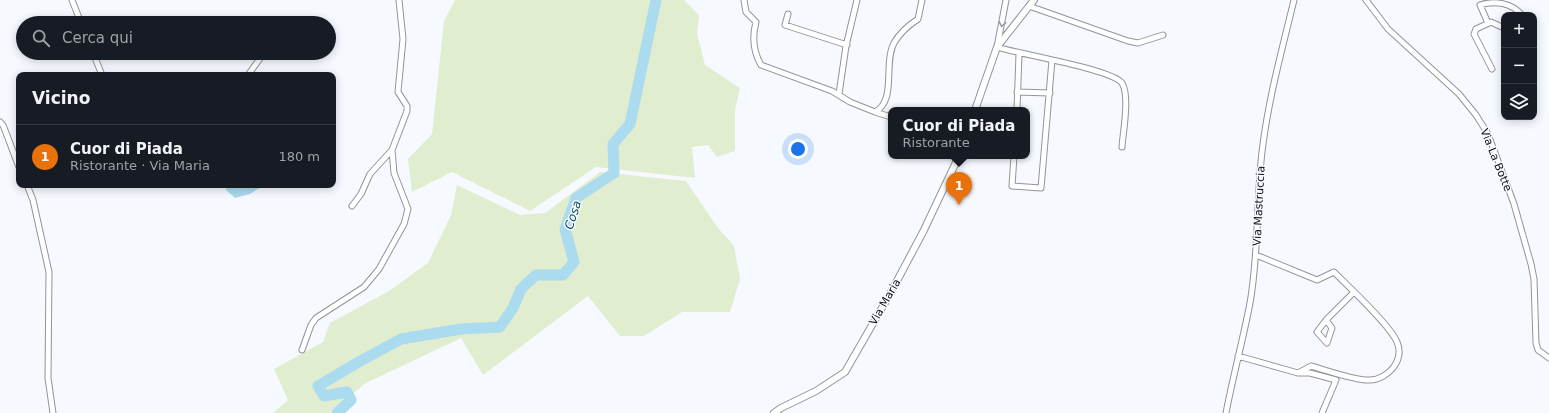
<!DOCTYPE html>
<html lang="it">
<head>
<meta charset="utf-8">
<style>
	body { margin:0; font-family:"DejaVu Sans",sans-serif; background:#242831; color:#f1f3f6 }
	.controls { position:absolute; right:12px; top:12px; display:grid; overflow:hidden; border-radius:8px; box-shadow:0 2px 10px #0003 }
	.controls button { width:36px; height:36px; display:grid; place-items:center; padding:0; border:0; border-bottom:1px solid #363941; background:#171b24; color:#f1f3f6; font:20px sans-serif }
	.you { position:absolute; left:798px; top:149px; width:14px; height:14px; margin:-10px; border:3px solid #fff; border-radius:50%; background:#1a73e8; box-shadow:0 0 0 6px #1a73e833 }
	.badge { display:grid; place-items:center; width:26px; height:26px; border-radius:50%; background:#2563eb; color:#fff; font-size:13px; font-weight:700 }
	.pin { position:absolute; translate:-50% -33px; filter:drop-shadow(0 1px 2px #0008) }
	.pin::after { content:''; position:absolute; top:21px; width:14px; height:12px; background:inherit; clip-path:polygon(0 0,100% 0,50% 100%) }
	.popup { position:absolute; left:888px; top:107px; width:142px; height:52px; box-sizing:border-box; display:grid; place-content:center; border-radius:8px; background:#171b24; filter:drop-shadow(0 1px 3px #0005); font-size:13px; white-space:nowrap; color:#9ea1a6 }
	.popup b { font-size:15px; color:#f1f3f6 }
	.popup::after { content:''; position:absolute; left:50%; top:100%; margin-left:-8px; border:8px solid transparent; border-top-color:#171b24 }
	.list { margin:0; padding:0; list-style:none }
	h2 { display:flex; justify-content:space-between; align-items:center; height:52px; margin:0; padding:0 16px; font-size:17px }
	h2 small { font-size:13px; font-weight:400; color:#9ea1a6 }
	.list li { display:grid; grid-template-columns:26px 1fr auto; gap:12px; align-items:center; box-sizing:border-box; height:64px; padding:0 16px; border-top:1px solid #363941 }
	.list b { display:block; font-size:15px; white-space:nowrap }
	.list p { margin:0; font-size:13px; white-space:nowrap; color:#9ea1a6 }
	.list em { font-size:13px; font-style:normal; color:#9ea1a6 }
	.icon { flex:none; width:22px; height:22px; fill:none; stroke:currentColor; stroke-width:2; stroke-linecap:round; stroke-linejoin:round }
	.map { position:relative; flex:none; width:1549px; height:413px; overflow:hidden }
	.search { position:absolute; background:#171b24; box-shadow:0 2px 10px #0003; left:16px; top:16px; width:320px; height:44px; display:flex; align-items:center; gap:10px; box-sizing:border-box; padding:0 14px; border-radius:22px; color:#9ea1a6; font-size:15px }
	.panel { position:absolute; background:#171b24; box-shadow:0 2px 10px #0003; left:16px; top:72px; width:320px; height:116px; border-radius:8px }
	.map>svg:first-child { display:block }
	.green { fill:#e1edcf }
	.water { fill:#abdbee }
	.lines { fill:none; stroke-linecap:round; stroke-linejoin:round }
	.river { stroke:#abdbee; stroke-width:11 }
	.minor-casing { stroke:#919499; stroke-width:7 }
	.tertiary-casing { stroke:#919499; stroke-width:8 }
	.minor { stroke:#fff; stroke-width:5 }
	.tertiary { stroke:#fff; stroke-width:6 }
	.oneway { stroke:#9f9fa0 }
	.labels { text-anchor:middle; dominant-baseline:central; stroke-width:3; stroke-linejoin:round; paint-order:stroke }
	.street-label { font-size:11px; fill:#0f1012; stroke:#f6f9ff }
	.water-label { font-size:12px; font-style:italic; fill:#0d4e62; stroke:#f6f9ff }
</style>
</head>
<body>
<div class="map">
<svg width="1549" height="413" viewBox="0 0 1549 413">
	<rect width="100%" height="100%" fill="#f6f9ff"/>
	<path class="green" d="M455,0H684L699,15L697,34L705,65L740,88L735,110V151L717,157L708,145L692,147L695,178L596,167L530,211L452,172L412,192L408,159L432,134L444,21Z
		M600,172L686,181L718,228L734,246L740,279L730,312H682L644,336H620L588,296L483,375L461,338L366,383L329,413H273L288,400L274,369L323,342L330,323L389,291L428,263L451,215L457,185L520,215L545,213Z"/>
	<path class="water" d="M227,185H264L250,194L235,198L226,190Z"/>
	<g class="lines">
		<path class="river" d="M337,413L351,400L347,392L324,396L318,386L357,363L401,339L461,329L500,327L513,308L521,289L536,275H563L574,262L565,229L576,198L614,173L613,144L630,124L656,0"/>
		<defs>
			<path id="minor" d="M72,0L81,23
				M744,0L746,12L756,22C752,37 753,51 761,65L832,91L850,102L875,112C897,100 883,64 894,43C899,34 909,25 918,19L922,0
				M1006,0L997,47C1018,54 1112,69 1122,83C1130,96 1123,132 1122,147
				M1366,0L1388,29L1459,94L1476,115L1488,134L1514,204L1531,264L1534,279L1536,343L1538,350L1549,358
				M1029,6L1128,41L1138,43L1163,35
				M788,14L785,25L847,45
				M1488,23L1480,5C1494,0 1512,3 1522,15
				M93,53L102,75
				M1492,69L1474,34L1476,29L1491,22L1504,28
				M248,75L264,53
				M1017,92L1050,93
				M839,94L846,46L857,0
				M1017,110L1019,54
				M875,112L891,117
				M0,122L3,125L19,167
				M1014,156L1012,186L1041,188L1052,60
				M27,185L33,200L49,272L48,378L53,413
				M352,206L361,194L370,174L392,150
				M1326,320L1317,332L1327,343L1332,328L1326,320L1354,292
				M302,350L311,325L316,318L364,287L379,269L404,224L408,209L394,173L392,150L407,111V106L398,92L403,39L399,0
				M1238,356L1298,373L1311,366C1326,370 1356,381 1370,380C1379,380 1388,374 1393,368C1399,360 1401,351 1397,342C1390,325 1349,287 1334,272L1317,280L1256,255
				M1298,373H1310L1336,380L1322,413
				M1226,413C1233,376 1243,340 1250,303C1259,253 1256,202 1262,152C1268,100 1282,50 1294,0"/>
			<path id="tertiary" d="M975,110L997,47L1034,0
				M774,413L781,408L816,391L845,372L890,294L923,232L959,156"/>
		</defs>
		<use href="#minor" class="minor-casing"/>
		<use href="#tertiary" class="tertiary-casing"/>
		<use href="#minor" class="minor"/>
		<use href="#tertiary" class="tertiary"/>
	</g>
	<defs><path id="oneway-chevron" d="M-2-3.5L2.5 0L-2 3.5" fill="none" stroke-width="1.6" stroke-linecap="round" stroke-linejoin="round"/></defs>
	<use class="oneway" href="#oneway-chevron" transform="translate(1002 24) rotate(101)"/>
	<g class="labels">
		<g class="street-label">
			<text transform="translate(1496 160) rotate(68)">Via La Botte</text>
			<text transform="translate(1259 206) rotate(-87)">Via Mastruccia</text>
			<text transform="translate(885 302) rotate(-60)">Via Maria</text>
		</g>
		<g class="water-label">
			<text transform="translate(573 215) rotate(-72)">Cosa</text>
		</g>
	</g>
</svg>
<div class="controls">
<button>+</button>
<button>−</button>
<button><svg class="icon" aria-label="layers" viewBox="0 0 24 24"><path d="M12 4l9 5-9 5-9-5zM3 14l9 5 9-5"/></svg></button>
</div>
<div class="you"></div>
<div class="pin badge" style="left:959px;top:205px;background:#e8710a">1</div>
<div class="popup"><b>Cuor di Piada</b>Ristorante</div>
<div class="search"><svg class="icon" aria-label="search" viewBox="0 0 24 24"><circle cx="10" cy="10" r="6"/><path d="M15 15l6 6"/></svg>Cerca qui</div>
<section class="panel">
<h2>Vicino<small></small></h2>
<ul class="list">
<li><span class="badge" style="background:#e8710a">1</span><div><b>Cuor di Piada</b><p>Ristorante · Via Maria</p></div><em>180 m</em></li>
</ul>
</section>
</div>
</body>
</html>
